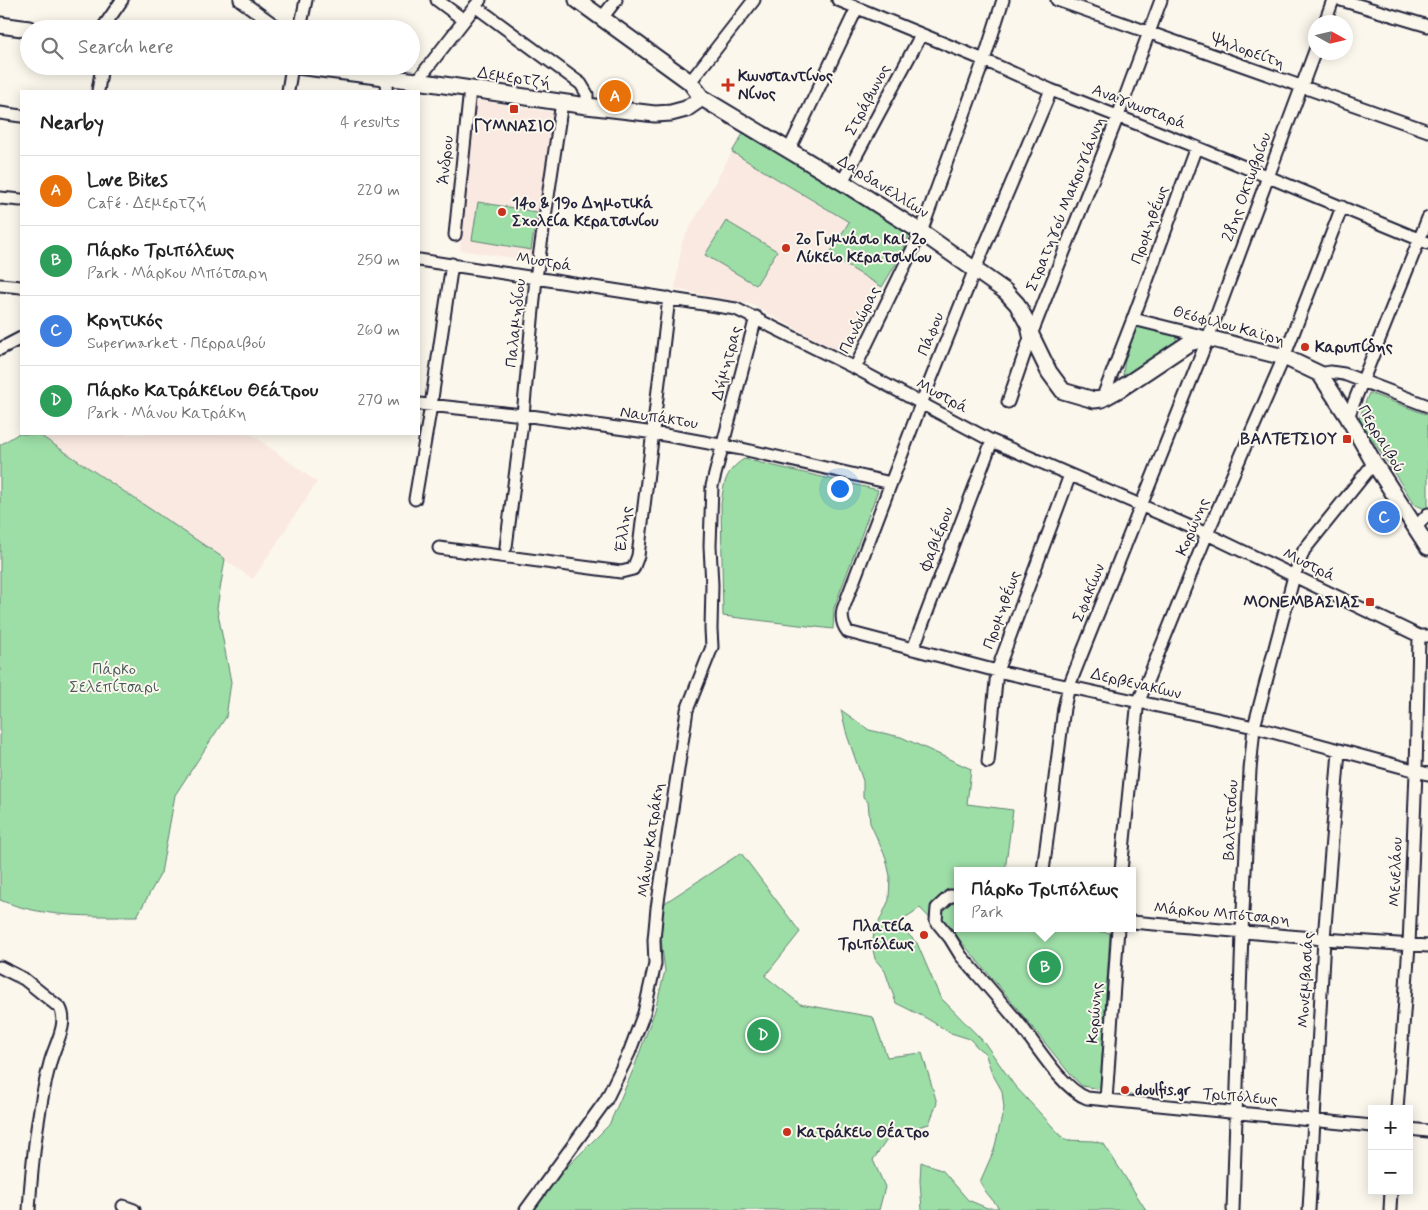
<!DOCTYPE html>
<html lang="en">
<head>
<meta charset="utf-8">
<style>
	body { margin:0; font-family:Mynerve,sans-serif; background:#f6f6f6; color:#222 }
	.controls { position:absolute; right:15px; bottom:15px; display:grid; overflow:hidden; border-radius:0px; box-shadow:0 2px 12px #0003 }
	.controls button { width:45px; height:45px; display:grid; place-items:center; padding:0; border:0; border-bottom:1px solid #e0e0e0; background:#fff; color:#222; font:25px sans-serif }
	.compass { position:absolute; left:1308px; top:15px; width:45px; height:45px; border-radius:50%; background:#fff; box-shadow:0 2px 12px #0003; rotate:98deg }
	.you { position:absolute; left:839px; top:488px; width:18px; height:18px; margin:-12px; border:4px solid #fff; border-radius:50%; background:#1a73e8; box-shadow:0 0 0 8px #1a73e833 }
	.badge { display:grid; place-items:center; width:32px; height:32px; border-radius:50%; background:#0b8043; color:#fff; font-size:16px; font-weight:700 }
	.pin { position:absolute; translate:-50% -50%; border:2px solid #fff; box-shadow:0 1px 5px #0006 }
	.popup { position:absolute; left:954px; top:867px; width:182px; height:65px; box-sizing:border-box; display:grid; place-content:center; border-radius:0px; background:#fff; filter:drop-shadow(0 1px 4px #0005); font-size:16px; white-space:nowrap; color:#767676 }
	.popup b { font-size:19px; color:#222 }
	.popup::after { content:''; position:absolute; left:50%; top:100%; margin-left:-10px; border:10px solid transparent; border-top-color:#fff }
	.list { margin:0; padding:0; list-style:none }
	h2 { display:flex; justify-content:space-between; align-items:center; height:65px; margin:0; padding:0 20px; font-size:21px }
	h2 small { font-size:16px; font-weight:400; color:#767676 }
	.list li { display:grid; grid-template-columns:32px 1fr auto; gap:15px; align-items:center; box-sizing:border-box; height:70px; padding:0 20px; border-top:1px solid #e0e0e0 }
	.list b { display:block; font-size:19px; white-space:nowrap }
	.list p { margin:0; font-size:16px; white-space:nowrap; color:#767676 }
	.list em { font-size:16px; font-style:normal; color:#767676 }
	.icon { flex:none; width:28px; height:28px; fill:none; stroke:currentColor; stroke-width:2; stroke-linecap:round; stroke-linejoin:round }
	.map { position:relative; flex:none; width:1428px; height:1210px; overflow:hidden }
	.search { position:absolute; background:#fff; box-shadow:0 2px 12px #0003; left:20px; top:20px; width:400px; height:55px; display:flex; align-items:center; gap:12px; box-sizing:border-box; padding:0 18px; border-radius:28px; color:#767676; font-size:19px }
	.panel { position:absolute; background:#fff; box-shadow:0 2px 12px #0003; left:20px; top:90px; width:400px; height:345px; border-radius:0px }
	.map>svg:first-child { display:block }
	.built { fill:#fae9e1 }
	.green { fill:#9ddea7; stroke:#608071 }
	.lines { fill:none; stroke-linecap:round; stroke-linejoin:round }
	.minor-casing { stroke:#22223b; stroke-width:15 }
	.tertiary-casing { stroke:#22223b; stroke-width:19 }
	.minor { stroke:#fbf7ec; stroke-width:11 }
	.tertiary { stroke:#fbf7ec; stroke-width:15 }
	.poi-dot { fill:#c8321e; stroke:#fbf7ec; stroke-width:2 }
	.labels { text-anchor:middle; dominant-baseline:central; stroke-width:4; stroke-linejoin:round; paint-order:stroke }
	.street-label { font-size:16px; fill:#22223b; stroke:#fbf7ec }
	.poi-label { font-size:16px; font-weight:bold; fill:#22223b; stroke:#fbf7ec; text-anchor:start }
	.park-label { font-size:16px; fill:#475a5b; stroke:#fbf7ec }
</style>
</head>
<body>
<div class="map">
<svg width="1428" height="1210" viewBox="0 0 1428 1210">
	<rect width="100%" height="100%" fill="#fbf7ec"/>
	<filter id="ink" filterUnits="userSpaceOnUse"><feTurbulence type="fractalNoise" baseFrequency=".02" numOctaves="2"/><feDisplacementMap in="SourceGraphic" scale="10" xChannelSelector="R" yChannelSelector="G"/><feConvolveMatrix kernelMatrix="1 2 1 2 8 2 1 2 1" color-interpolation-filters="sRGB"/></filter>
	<g filter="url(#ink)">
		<path class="built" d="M475,100L557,113L533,261L460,250Z
			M732,152L902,254L882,287L846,356L751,304L675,289L682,242Z
			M38,434H251L317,482L253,579Z"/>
		<path class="green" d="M746,129L911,231L902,254L882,287L829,255L849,222L732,152Z
			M478,202L537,212L531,250L472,240Z
			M726,221L777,251L756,285L705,255Z
			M1135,325L1174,335L1177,340L1176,346L1130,377L1123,375L1126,349Z
			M1369,393L1428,415V505L1426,509L1415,505L1359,419Z
			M21,432V434H38L225,559L217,608L231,682L226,717L175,795L161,873L137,916C91,916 43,918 0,900V445Z
			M744,459L878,490L834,608L833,629L723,616L721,504C724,483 725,471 744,459Z
			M841,710L869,730L901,737L971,769L967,804L1013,810L1005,871H958V928H1071L1110,933L1100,1089L1082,1086L1070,1074L1012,1002L949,927L942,931L920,908L897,923L917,943L940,997L984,1042L1014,1085L1065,1140L1093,1141L1104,1144L1146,1210H922L920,1181L921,1162L943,1171L968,1200L987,1208H999L986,1192L980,1182L994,1150L1004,1108L1002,1091L992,1073L985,1053L978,1048L970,1039L951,1033L926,1018L896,1003L885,971L875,959L872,945L874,933L889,900L890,876L886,858L870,823L868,802L863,797V781L847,735Z
			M741,853L800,932L765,976L800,1004L873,1017L887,1057L922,1053L937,1103L929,1124L891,1134L873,1160L885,1187L879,1210H526L531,1203L609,1125L634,1068L655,1010L665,971L657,908Z"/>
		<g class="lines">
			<defs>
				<path id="minor" d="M240,0L280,29
					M437,0L464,20
					M838,0L984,60L1051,90L1196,147L1428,243
					M1057,0L1428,131
					M1341,0L1428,26
					M475,6L581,84L587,94V106
					M601,19L616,0
					M1325,22L1333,0
					M102,29L122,0
					M300,29L306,0
					M417,81L480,0
					M690,82L754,0
					M1051,90L975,269L921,404L843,609C841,618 842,625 848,632L997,671L1254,727L1428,774
					M98,91L102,66
					M288,91L292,66
					M386,91L387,77
					M0,113L21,116
					M789,150L857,8
					M842,182L921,35
					M0,198L21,200
					M455,235L470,89
					M419,260L736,309L855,368L992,441L1207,534L1419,636H1428
					M0,285L21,287
					M1133,319L1206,337
					M0,349L21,338
					M855,368L921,232L984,60L1003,0
					M1320,374L1330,372L1344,374L1428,406
					M1102,399L1133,319L1196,147
					M1008,402L1031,335L1118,116L1161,0
					M419,404L523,415L654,433L742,449L891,483
					M1348,417L1428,218
					M415,499L431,405L452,264
					M1416,527L1428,514
					M506,547L523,415L536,278L562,102
					M439,548L621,572L633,569L638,556L669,298
					M913,649L992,441
					M988,762L997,671L1070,475
					M1043,871L1064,708L1069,686L1208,338L1316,48
					M1121,871L1137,709L1139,701L1207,534L1284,357L1342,207
					M958,896H950L937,908L936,921L950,938L961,956C982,979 1002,1003 1022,1027C1038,1048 1063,1089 1087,1098L1372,1126
					M1132,922L1324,939L1428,946
					M0,967L24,979L60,1008C69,1024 54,1046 50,1063C37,1111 32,1161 29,1210
					M1106,1100L1118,928
					M1397,1109L1409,945L1416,772L1419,636
					M1409,1129L1428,1131
					M123,1206L134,1210
					M526,1210L606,1100L629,1053L644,1013L655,964L654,940L657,908L687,710L712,647L711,629L712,585L710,546L712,486L756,317
					M1233,1210L1242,932L1250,770L1254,727L1294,576L1304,550L1374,463
					M1309,1210L1324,939L1339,751
					M1390,1210L1391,1191"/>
				<path id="tertiary" d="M577,0L690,82L702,98L842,182L921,232L1005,291L1017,304L1029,326L1031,335L1049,372L1063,391L1094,400L1102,399L1120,389L1189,343L1208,338L1284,357L1320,374L1348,417L1374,463L1428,547
					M0,25L29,29
					M297,66L417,81L587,106L655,114L671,113L686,109L702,98"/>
			</defs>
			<use href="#minor" class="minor-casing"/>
			<use href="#tertiary" class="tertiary-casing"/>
			<use href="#minor" class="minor"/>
			<use href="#tertiary" class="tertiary"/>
		</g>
	</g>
	<g class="poi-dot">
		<path d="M725.5 77.5h5v5h5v5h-5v5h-5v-5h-5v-5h5z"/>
		<rect x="509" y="104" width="10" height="10" rx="2.5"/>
		<circle cx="502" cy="212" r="5"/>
		<circle cx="786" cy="248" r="5"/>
		<circle cx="1305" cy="347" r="5"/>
		<rect x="1342" y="434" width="10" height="10" rx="2.5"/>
		<rect x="1365" y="597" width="10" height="10" rx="2.5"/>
		<circle cx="924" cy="935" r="5"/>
		<circle cx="1125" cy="1090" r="5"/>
		<circle cx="787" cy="1132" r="5"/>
	</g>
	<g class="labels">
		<g class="street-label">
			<text transform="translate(1248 51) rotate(20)">Ψηλορείτη</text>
			<text transform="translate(514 78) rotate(8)">Δεμερτζή</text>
			<text transform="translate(868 100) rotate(-62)">Στράβωνος</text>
			<text transform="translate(1139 107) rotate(21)">Αναγνωσταρά</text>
			<text transform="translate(446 160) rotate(-84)">Άνδρου</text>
			<text transform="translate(883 187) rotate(32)">Δαρδανελλίων</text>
			<text transform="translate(1247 187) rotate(-70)">28ης Οκτωβρίου</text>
			<text transform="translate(1066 204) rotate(-68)">Στρατηγού Μακρυγιάννη</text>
			<text transform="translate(1150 225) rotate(-70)">Προμηθέως</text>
			<text transform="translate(544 262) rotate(9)">Μυστρά</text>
			<text transform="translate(860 320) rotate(-64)">Πανδώρας</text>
			<text transform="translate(516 323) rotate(-84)">Παλαμηδίου</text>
			<text transform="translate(1229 326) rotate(15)">Θεόφιλου Καϊρη</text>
			<text transform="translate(931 334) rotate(-68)">Πάφου</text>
			<text transform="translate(727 363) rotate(-75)">Δήμητρας</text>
			<text transform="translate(942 396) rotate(28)">Μυστρά</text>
			<text transform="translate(659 418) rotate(9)">Ναυπάκτου</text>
			<text transform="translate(1381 439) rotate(59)">Περραιβού</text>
			<text transform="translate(1193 527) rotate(-67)">Κορώνης</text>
			<text transform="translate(624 529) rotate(-82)">Έλλης</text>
			<text transform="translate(937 539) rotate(-69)">Φαβιέρου</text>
			<text transform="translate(1309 565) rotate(26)">Μυστρά</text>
			<text transform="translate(1089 593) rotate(-68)">Σφακίων</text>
			<text transform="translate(1002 610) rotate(-70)">Προμηθέως</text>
			<text transform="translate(1136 684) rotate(13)">Δερβενακίων</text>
			<text transform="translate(1231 820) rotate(-87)">Βαλτετσίου</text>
			<text transform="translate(651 840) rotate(-82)">Μάνου Κατράκη</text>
			<text transform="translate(1396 872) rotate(-88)">Μενελάου</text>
			<text transform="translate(1222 914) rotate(5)">Μάρκου Μπότσαρη</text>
			<text transform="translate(1306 980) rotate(-87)">Μονεμβασιάς</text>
			<text transform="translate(1095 1013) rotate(-86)">Κορώνης</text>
			<text transform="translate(1240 1097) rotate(5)">Τριπόλεως</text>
		</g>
		<g class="poi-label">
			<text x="738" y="76">Κωνσταντίνος<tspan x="738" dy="18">Νίνος</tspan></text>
			<text x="514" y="126" text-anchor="middle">ΓΥΜΝΑΣΙΟ</text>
			<text x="512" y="203">14ο &amp; 19ο Δημοτικά<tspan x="512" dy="18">Σχολεία Κερατσινίου</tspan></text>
			<text x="796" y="239">2ο Γυμνάσιο και 2ο<tspan x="796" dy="18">Λύκειο Κερατσινίου</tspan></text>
			<text x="1315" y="347">Καρυπίδης</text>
			<text x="1337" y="439" text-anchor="end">ΒΑΛΤΕΤΣΙΟΥ</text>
			<text x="1360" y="602" text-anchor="end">ΜΟΝΕΜΒΑΣΙΑΣ</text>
			<text x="914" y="926" text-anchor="end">Πλατεία<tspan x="914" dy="18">Τριπόλεως</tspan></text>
			<text x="1135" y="1090">doulfis.gr</text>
			<text x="797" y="1132">Κατράκειο Θέατρο</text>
		</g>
		<g class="park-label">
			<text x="114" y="669">Πάρκο<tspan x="114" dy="18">Σελεπίτσαρι</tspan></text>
		</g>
	</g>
</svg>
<div class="controls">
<button>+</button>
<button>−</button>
</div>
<svg class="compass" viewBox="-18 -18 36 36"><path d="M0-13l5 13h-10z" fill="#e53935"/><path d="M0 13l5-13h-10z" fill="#767676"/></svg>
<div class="you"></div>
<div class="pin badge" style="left:615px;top:96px;background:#e8710a">A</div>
<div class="pin badge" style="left:1045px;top:967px;background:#2e9e5b">B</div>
<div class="popup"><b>Πάρκο Τριπόλεως</b>Park</div>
<div class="pin badge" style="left:1384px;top:517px;background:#3f7fe0">C</div>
<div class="pin badge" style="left:763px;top:1035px;background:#2e9e5b">D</div>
<div class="search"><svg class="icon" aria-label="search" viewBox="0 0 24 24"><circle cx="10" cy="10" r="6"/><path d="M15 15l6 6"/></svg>Search here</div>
<section class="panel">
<h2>Nearby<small>4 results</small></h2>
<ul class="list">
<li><span class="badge" style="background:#e8710a">A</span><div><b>Love Bites</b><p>Café · Δεμερτζή</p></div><em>220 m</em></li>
<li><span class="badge" style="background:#2e9e5b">B</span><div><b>Πάρκο Τριπόλεως</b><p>Park · Μάρκου Μπότσαρη</p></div><em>250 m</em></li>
<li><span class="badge" style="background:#3f7fe0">C</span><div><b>Κρητικός</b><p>Supermarket · Περραιβού</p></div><em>260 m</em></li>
<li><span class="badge" style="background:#2e9e5b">D</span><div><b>Πάρκο Κατράκειου Θεάτρου</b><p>Park · Μάνου Κατράκη</p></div><em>270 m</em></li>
</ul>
</section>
</div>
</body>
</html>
